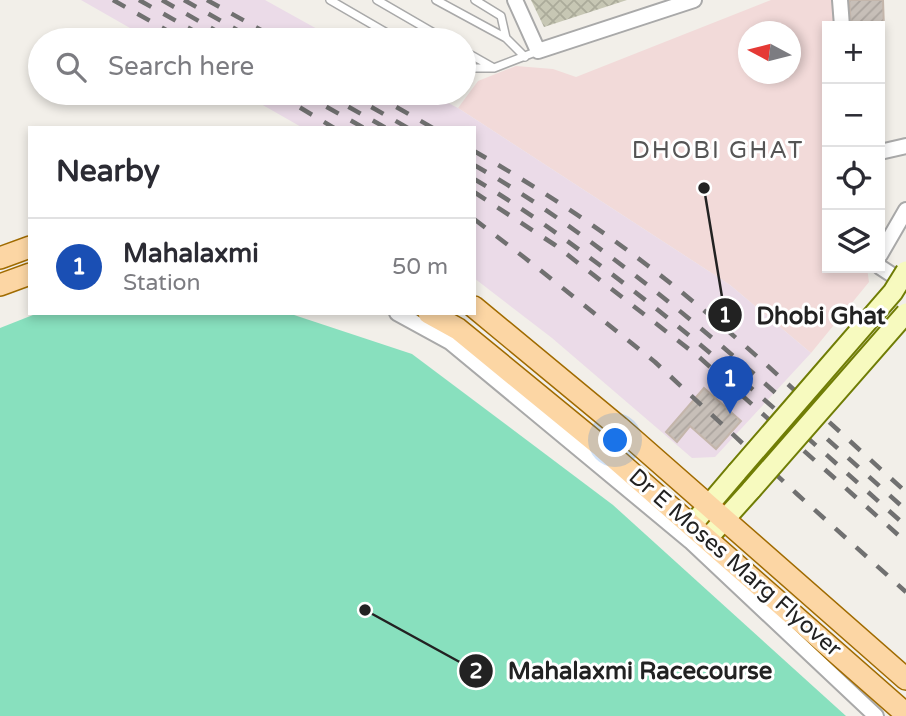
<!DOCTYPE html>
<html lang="en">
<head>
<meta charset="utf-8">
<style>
	body { margin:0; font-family:"Varela Round",sans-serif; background:#f7f7f7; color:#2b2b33 }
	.controls { position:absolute; right:21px; top:21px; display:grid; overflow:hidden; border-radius:0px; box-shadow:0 4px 10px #0003 }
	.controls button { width:63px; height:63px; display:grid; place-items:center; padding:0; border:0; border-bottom:2px solid #e1e1e2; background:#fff; color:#2b2b33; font:35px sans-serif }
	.compass { position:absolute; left:738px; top:21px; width:63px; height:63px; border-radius:50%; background:#fff; box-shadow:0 4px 10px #0003; rotate:277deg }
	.you { position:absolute; left:616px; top:441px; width:24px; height:24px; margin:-18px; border:5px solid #fff; border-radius:50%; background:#1a73e8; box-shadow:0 0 0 10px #1a73e833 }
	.badge { display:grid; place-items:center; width:46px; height:46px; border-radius:50%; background:#ea580c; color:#fff; font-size:23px; font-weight:700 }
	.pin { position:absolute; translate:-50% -58px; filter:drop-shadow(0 2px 4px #0008) }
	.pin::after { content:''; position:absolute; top:37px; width:24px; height:21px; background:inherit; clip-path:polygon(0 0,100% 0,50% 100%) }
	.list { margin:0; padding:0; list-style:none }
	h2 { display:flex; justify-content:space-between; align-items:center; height:91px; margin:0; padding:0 28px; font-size:30px }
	h2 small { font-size:23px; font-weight:400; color:#7c7c81 }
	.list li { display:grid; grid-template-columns:46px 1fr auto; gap:21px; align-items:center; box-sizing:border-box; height:98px; padding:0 28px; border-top:2px solid #e1e1e2 }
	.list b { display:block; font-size:26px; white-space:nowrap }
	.list p { margin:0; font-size:23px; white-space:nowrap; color:#7c7c81 }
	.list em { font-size:23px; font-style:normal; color:#7c7c81 }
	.icon { flex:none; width:38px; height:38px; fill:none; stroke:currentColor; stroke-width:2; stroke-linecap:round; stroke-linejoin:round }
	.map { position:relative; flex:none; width:906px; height:716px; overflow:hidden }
	.search { position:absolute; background:#fff; box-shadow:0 4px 10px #0003; left:28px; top:28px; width:448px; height:77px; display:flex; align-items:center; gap:18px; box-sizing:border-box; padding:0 24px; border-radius:38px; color:#7c7c81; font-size:26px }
	.panel { position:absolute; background:#fff; box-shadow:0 4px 10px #0003; left:28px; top:126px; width:448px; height:189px; border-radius:0px }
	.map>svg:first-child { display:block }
	.commercial { fill:#f2dad9; fill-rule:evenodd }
	.railway { fill:#ebdbe8 }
	.construction { fill:url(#construction-cross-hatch) }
	.pitch { fill:#88e0be }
	.building { fill:url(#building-hatch); stroke:#c4b6ab; stroke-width:2 }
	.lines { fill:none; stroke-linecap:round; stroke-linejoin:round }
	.lane-casing { stroke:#a9a9a9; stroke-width:10 }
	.street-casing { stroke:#a9a9a9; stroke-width:18 }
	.secondary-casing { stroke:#707d05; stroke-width:23 }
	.primary-casing { stroke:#a06b00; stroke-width:24 }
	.lane { stroke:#fff; stroke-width:7 }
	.street { stroke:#fff; stroke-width:14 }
	.secondary { stroke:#f7fabf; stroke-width:19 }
	.primary { stroke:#fcd6a4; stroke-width:21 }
	.rail { stroke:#707070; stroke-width:4.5; stroke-dasharray:14 14; stroke-linecap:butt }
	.secondary-bridge-casing { stroke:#707d05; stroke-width:23; stroke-linecap:butt }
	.secondary-bridge { stroke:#f7fabf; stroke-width:19 }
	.labels { text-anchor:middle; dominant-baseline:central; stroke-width:6; stroke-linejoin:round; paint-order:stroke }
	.street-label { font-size:23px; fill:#222; stroke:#fff }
	.neighbourhood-label { font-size:24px; letter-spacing:2px; fill:#555; stroke:#fff }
	.leader { fill:none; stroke:#222; stroke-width:2.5 }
	.callout-dot { fill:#222; stroke:#fff; stroke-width:2.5 }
	.mark-label { font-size:21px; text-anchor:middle; font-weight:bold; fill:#fff }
	.callout-label { font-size:24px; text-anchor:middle; font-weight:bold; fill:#222; stroke:#fff; stroke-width:6; stroke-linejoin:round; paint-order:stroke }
</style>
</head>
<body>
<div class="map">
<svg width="906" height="716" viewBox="0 0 906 716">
	<defs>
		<pattern id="construction-cross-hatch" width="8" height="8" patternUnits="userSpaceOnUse" patternTransform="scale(1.75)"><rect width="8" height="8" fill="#c7c7b4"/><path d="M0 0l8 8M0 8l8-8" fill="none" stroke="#abab9a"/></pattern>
		<pattern id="building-hatch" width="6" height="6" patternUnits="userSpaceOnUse" patternTransform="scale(1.75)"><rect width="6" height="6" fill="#c7bfb8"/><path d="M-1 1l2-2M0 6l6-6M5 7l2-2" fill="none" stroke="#aba49e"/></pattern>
	</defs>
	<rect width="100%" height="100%" fill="#f2efe9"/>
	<path class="commercial" d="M771,0H837L838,26H827V268H867L869,282L811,353L730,285L458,108L478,81L516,66L553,69L576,77ZM748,32H790V74H748Z"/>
	<path class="railway" d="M81,0H265L337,40H151Z
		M242,93H429L458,108L730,285L811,353L715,457L692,458L552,338L474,278V128H303Z"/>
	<path class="construction" d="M531,0H627L544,27Z"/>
	<path class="pitch" d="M38,313H288L412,354L613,505L846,716H0V328Z"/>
	<path class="building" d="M849,0H883L884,29L880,30V26H851Z
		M704,388L741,421L716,449L690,426L677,442L666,432Z"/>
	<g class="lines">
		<defs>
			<path id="lane" d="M330,0L399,40
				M377,0L446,40
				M436,0L506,38L525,57
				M475,0L501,16L506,38
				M464,51L494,68L538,51
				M464,68H493"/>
			<path id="street" d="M515,0L538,51L694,0
				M840,0L842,26
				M880,152L906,146
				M880,255L906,210
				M880,267L906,284
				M397,313L450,342L690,541L876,716"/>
			<path id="secondary" d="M691,526L737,472
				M707,539L752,489"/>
			<path id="primary" d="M0,258L30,247
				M0,285L30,274
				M474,307L619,427L906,679
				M429,313L458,329L602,447L906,714"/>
		</defs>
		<use href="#lane" class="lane-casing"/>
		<use href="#street" class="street-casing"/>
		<use href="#secondary" class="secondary-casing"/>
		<use href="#primary" class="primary-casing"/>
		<use href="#lane" class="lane"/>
		<use href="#street" class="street"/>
		<use href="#secondary" class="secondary"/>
		<use href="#primary" class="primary"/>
		<path class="rail" d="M113,0L184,40
			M139,0L210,40
			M162,0L232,40
			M184,0L255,40
			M207,0L279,40
			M276,93L334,128
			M302,93L364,128
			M324,93L386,128
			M347,93L408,128
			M372,93L433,128
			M474,151C534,185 592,223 647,265C738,334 821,416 906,492
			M474,165C522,192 567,224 611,257C715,335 809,423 906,510
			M474,179C517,204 558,234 597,263C706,344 805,436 906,526
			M474,192L555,245L699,357L906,542
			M474,219L525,258L655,362L797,494L906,592"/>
		<defs>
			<path id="secondary-bridge" d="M737,472L893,292L906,271
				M752,489L906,313"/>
		</defs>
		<use href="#secondary-bridge" class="secondary-bridge-casing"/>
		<use href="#secondary-bridge" class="secondary-bridge"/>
	</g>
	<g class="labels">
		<g class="street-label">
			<text transform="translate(735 563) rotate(41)">Dr E Moses Marg Flyover</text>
		</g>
		<g class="neighbourhood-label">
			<text x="718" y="150">DHOBI GHAT</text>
		</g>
	</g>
	<path class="leader" d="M704 188L725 315M365 610L476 671"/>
	<g class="callout-dot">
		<circle cx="704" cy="188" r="7"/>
		<circle cx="365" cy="610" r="7"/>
		<circle cx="725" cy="315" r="18"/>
		<circle cx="476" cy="671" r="18"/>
	</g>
	<g class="mark-label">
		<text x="725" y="322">1</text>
		<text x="476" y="678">2</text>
	</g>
	<g class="callout-label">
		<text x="821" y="324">Dhobi Ghat</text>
		<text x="640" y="679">Mahalaxmi Racecourse</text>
	</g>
</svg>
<div class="controls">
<button>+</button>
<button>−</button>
<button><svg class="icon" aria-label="locate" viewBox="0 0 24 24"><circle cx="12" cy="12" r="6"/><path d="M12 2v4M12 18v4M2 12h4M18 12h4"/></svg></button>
<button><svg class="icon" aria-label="layers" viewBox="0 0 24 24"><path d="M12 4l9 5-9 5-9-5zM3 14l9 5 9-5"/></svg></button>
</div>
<svg class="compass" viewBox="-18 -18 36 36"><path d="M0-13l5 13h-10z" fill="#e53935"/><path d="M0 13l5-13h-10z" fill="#7c7c81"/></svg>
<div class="you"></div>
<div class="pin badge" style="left:730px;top:414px;background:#1a4fb4">1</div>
<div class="search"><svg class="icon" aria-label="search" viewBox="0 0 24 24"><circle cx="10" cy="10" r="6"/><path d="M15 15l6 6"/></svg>Search here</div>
<section class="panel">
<h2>Nearby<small></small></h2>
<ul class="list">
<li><span class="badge" style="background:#1a4fb4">1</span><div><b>Mahalaxmi</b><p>Station</p></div><em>50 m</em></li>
</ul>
</section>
</div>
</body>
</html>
